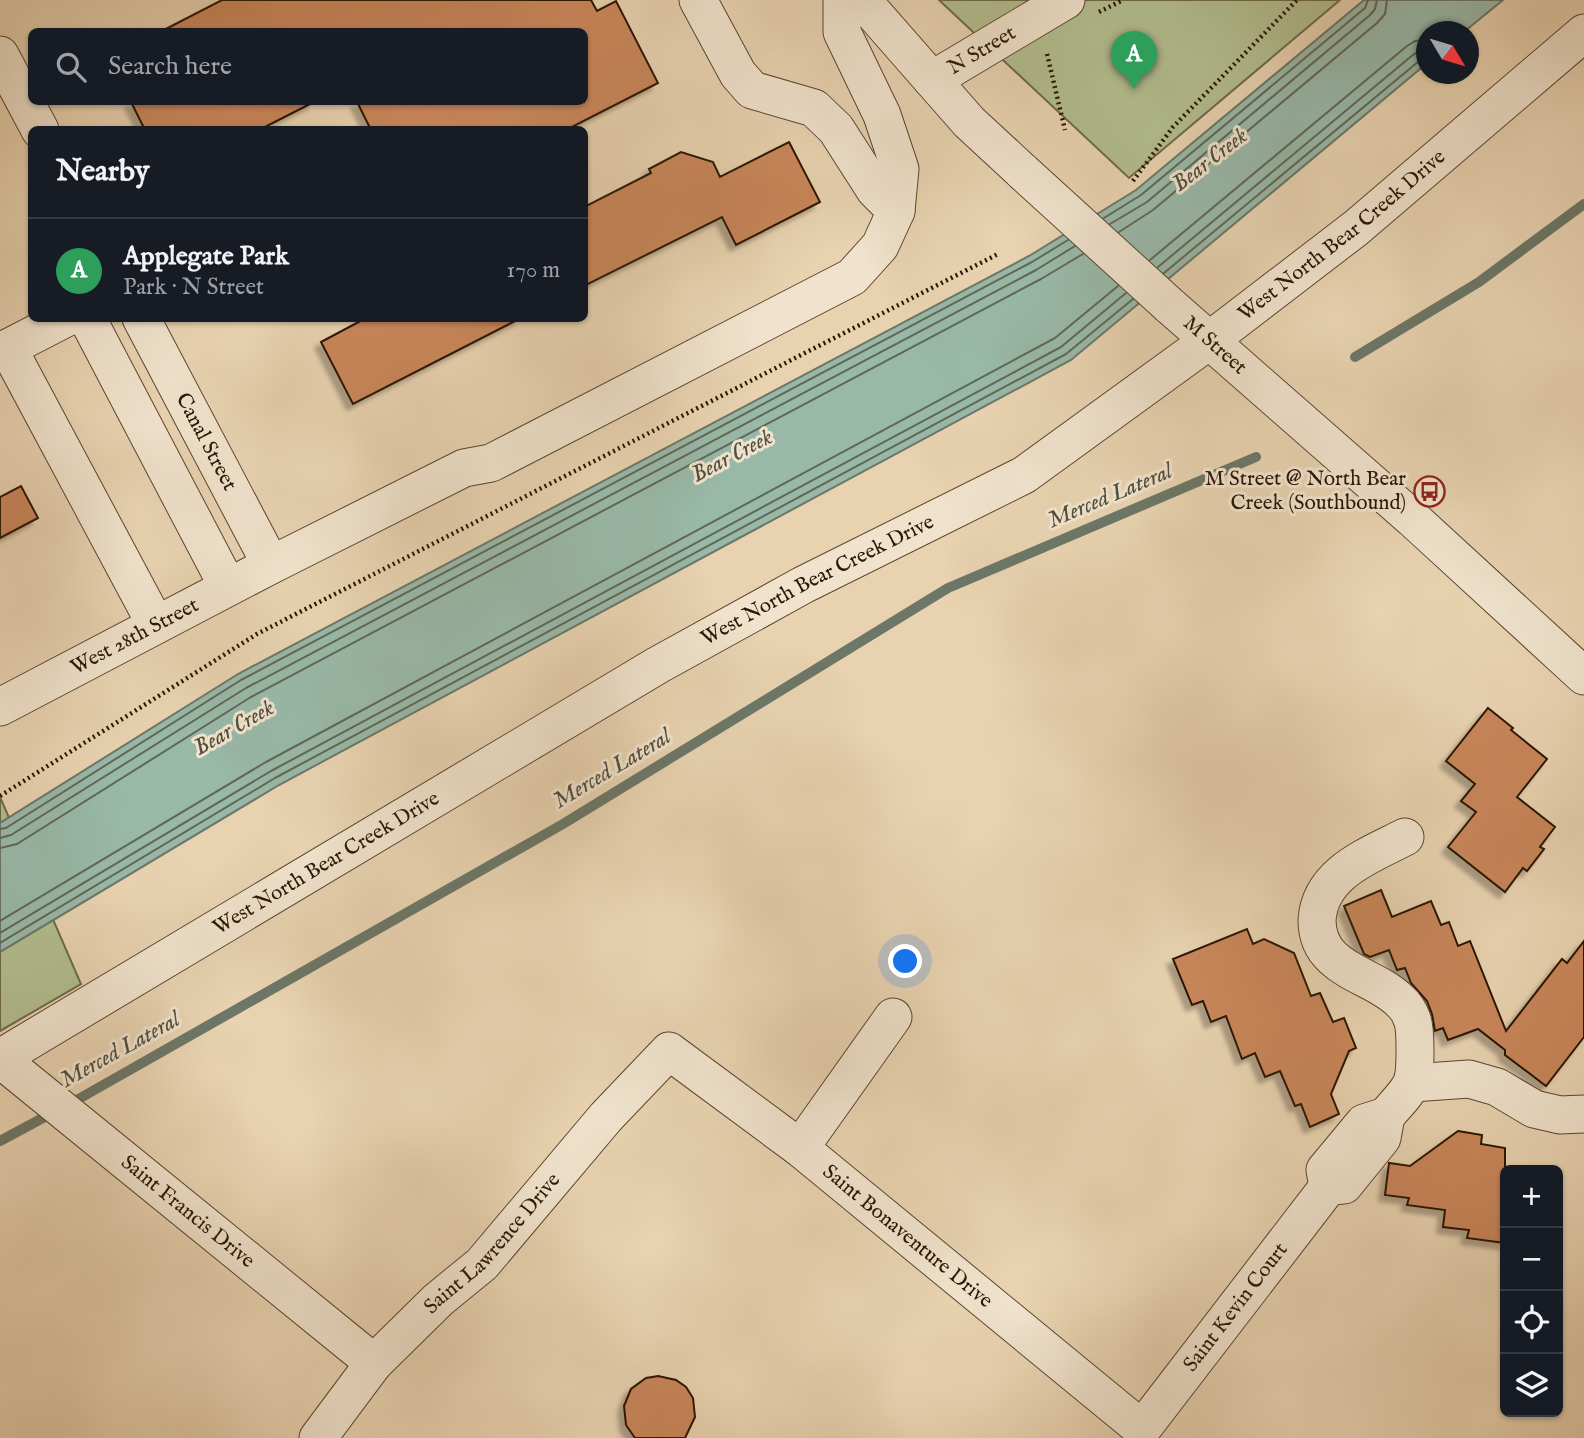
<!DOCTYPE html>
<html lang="en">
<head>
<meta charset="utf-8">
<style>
	body { margin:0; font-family:"IM FELL English",serif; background:#20242c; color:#f1f3f6 }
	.controls { position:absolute; right:21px; bottom:21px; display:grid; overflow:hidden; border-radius:10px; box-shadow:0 2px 5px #0004 }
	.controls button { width:63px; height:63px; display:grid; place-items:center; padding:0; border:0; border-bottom:2px solid #363941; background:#171b24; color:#f1f3f6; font:35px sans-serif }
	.compass { position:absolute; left:1416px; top:21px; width:63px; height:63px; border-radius:50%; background:#171b24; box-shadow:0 2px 5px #0004; rotate:128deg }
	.you { position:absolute; left:906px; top:962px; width:24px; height:24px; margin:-18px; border:5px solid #fff; border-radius:50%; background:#1a73e8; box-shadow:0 0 0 10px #1a73e833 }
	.badge { display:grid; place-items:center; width:46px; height:46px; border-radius:50%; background:#0f766e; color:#fff; font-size:23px; font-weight:700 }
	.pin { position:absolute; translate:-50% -58px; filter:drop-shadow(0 2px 4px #0008) }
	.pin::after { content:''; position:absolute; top:37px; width:24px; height:21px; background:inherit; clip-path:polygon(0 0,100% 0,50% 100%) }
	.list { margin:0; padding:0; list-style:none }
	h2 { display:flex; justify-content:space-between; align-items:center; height:91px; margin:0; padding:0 28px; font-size:30px }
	h2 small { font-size:23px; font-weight:400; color:#9ea1a6 }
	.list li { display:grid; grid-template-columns:46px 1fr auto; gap:21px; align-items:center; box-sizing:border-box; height:105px; padding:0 28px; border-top:2px solid #363941 }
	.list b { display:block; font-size:26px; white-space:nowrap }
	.list p { margin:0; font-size:23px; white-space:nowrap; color:#9ea1a6 }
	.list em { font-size:23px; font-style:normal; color:#9ea1a6 }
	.icon { flex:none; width:38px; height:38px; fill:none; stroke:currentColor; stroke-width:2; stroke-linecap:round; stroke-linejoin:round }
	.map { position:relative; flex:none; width:1584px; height:1438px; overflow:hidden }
	.search { position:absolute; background:#171b24; box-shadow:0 2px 5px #0004; left:28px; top:28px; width:560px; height:77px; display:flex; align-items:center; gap:18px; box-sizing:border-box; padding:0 24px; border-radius:10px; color:#9ea1a6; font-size:26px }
	.panel { position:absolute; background:#171b24; box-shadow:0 2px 5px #0004; left:28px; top:126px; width:560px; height:196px; border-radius:10px }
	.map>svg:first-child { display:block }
	.green { fill:#b2bd8e; stroke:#6e6a4a; stroke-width:2 }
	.water { fill:#98b8a8; stroke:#6c7767; stroke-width:2 }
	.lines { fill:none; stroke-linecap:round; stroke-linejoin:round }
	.shore { stroke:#616756; stroke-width:2 }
	.stream { stroke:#6c7767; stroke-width:10 }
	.building { fill:#c8865a; stroke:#2a1605; stroke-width:2; filter:url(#shadow) }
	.minor-casing { stroke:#5a4530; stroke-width:39 }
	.path { stroke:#2a1605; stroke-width:4.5; stroke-dasharray:2 3.5; stroke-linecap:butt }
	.minor { stroke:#f0e2cc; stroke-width:37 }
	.minor-bridge-casing { stroke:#5a4530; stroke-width:39; stroke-linecap:butt }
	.minor-bridge { stroke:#f0e2cc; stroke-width:37 }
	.labels { text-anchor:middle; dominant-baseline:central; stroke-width:6; stroke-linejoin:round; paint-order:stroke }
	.street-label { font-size:21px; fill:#2a1605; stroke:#f0e2cc }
	.poi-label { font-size:21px; fill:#2a1605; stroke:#f0e2cc; text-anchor:end }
	.water-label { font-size:23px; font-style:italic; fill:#504f3e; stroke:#f0e2cc }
</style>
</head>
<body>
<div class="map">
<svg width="1584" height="1438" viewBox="0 0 1584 1438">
	<defs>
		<filter id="shadow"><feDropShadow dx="-6" dy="6" stdDeviation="2" flood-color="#0004"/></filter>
	</defs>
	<rect width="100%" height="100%" fill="#e8d2b0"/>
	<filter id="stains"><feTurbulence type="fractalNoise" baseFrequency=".00286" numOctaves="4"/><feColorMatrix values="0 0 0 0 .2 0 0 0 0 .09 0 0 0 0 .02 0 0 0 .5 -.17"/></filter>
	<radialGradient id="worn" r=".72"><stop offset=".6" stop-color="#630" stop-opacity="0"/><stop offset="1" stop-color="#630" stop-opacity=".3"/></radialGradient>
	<path class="green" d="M939,0H1340L1129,178Z
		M0,797L81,984L0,1031Z"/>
	<path class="water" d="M1364,0H1503L1465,31L1426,32V64L1071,360L279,785L0,952V823L238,674L1029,256L1136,190Z"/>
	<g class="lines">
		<path class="shore" d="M1104,218L1141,195L1365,8L1368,0
			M1110,224L1147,202L1370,15L1375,9L1377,0
			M1119,232L1153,210L1377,23L1385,14L1387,0
			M1150,260L1407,46L1415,41L1426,40
			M1158,267L1414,54L1426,50
			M1164,273L1419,61L1426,59
			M0,829L6,828L241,680L1032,262L1068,240
			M0,838L11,835L246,688L1036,270L1075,246
			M0,848L17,844L251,697L1041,279L1083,254
			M0,921L266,762L1055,338L1118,286
			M0,933L271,771L1061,347L1126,293
			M0,943L275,778L1066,354L1133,299"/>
		<path class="stream" d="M1355,357L1479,282L1584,204
			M68,1105L563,824L948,588L1256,457
			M0,1141L54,1112"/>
	</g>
	<path class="building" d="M222,0H591L597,11L616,1L658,83L566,130H371L357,102H584V32H160Z
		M131,102H314L259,130H145Z
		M789,142L820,202L736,245L722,217L584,286V207L651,173L649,169L681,152L713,162L720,177Z
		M366,318H521L353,404L321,342Z
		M21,486L38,518L0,538V497Z
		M1488,708L1513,728L1511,730L1547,759L1517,797L1555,827L1540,847L1544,849L1527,871L1523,868L1505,892L1448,847L1476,812L1461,801L1475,784L1446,761Z
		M1381,890L1392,917L1431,901L1441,925L1449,922L1458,946L1470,941L1506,1031L1562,959L1567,963L1584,941V1037L1546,1086L1505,1055V1050L1478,1029L1448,1040L1443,1028L1435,1031L1432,1014L1427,1001L1411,983L1405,968L1397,970L1389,950L1370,957L1364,954L1344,906Z
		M1247,929L1253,944L1264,939L1294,953L1311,996L1320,993L1333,1022L1344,1018L1356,1048L1349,1051L1331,1094L1339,1114L1310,1127L1301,1104L1295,1106L1280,1071L1265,1077L1255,1053L1242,1059L1226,1016L1211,1022L1203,1001L1192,1005L1173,959Z
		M1458,1131L1482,1135L1481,1144L1505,1148V1243L1467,1238L1469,1230L1443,1227L1445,1210L1407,1205L1409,1198L1385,1195L1389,1163L1410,1166Z
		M658,1376L676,1380L686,1387L693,1398L695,1417L685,1438H635L626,1425L624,1406L631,1389L646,1378Z"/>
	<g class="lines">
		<defs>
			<g id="minor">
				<path d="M698,0L738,74L752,90L814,108L836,129L875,190L896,211"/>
				<path d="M862,0L969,122L1023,172"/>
				<path d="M0,55L40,130"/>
				<path id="s1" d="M932,80L1066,0"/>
				<path id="s2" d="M1169,305L1413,519L1584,676"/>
				<path d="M87,318L228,587"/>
				<path id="s3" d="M141,318L271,565"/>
				<path d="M8,348L156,625"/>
				<path d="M0,352L66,318"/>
				<path id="s4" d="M0,707L271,565L464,468L491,463L852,277L880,246L896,211L900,169L882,115L842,32V0"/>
				<path id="s5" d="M0,1058L658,665L803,585L1024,475L1210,340L1356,228L1584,33"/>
				<path id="s6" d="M0,1059L374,1363"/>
				<path d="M1412,1083L1469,1079L1497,1087L1534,1109L1560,1115L1584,1114"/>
				<path d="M1386,1116C1394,1106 1408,1093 1412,1082C1416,1071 1416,1029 1412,1019C1410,1013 1405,1005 1400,1001C1381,982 1352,976 1333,958C1322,948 1317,934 1317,920C1320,873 1368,856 1405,837"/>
				<path d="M800,1148L893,1017"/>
				<path id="s7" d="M318,1438L374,1363L438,1300L482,1264L606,1117L669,1051L800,1148L1142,1429L1328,1187L1344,1185L1382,1138L1386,1116L1364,1123L1325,1170L1328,1187"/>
			</g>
		</defs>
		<use href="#minor" class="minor-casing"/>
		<path class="path" d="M1099,12L1123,0
			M1047,54L1065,130
			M1133,181L1173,127L1297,0
			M0,796L257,634L998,254"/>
		<use href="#minor" class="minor"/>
		<defs>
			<path id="minor-bridge" d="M1023,172L1169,305"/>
		</defs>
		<use href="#minor-bridge" class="minor-bridge-casing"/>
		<use href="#minor-bridge" class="minor-bridge"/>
	</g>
	<defs>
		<symbol id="bus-ring" viewBox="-11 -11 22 22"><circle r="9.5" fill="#f0e2cc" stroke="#8f2418" stroke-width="1.5"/><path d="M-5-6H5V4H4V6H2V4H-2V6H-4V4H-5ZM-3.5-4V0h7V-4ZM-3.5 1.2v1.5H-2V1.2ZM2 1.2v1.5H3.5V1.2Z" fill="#8f2418"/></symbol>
	</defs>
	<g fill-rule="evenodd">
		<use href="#bus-ring" x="1412" y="474" width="35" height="35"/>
	</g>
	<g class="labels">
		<g class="street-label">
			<text stroke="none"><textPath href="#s1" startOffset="58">N Street</textPath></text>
			<text stroke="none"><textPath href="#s5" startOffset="1577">West North Bear Creek Drive</textPath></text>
			<text stroke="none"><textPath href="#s2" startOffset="61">M Street</textPath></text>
			<text stroke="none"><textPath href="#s3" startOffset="140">Canal Street</textPath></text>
			<text stroke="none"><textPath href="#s5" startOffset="947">West North Bear Creek Drive</textPath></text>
			<text stroke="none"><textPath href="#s4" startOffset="152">West 28th Street</textPath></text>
			<text stroke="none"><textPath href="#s5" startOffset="380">West North Bear Creek Drive</textPath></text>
			<text stroke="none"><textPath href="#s6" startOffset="242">Saint Francis Drive</textPath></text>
			<text stroke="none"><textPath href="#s7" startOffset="826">Saint Bonaventure Drive</textPath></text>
			<text stroke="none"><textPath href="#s7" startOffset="262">Saint Lawrence Drive</textPath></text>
			<text stroke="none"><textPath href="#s7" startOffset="1283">Saint Kevin Court</textPath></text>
		</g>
		<g class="poi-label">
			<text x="1406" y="479">M Street @ North Bear<tspan x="1406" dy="24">Creek (Southbound)</tspan></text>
		</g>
		<g class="water-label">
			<text transform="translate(1210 160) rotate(-38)">Bear Creek</text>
			<text transform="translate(732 456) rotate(-28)">Bear Creek</text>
			<text transform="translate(1110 496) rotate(-23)">Merced Lateral</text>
			<text transform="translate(234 728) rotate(-30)">Bear Creek</text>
			<text transform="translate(612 769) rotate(-31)">Merced Lateral</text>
			<text transform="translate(120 1050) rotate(-29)">Merced Lateral</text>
		</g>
	</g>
	<rect width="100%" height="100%" filter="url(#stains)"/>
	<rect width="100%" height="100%" fill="url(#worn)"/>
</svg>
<div class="controls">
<button>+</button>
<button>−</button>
<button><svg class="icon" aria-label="locate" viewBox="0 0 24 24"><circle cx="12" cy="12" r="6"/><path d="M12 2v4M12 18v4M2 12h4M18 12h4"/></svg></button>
<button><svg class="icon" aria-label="layers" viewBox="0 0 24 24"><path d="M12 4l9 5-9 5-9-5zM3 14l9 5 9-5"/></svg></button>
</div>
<svg class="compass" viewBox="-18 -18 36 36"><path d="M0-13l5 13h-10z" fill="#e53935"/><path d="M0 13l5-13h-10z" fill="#9ea1a6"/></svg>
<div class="you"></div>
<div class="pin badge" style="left:1134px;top:89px;background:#2e9e5b">A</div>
<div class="search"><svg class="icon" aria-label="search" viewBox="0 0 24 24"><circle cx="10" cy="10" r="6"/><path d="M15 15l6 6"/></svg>Search here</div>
<section class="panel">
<h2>Nearby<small></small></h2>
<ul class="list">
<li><span class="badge" style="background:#2e9e5b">A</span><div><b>Applegate Park</b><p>Park · N Street</p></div><em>170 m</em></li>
</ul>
</section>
</div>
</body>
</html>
